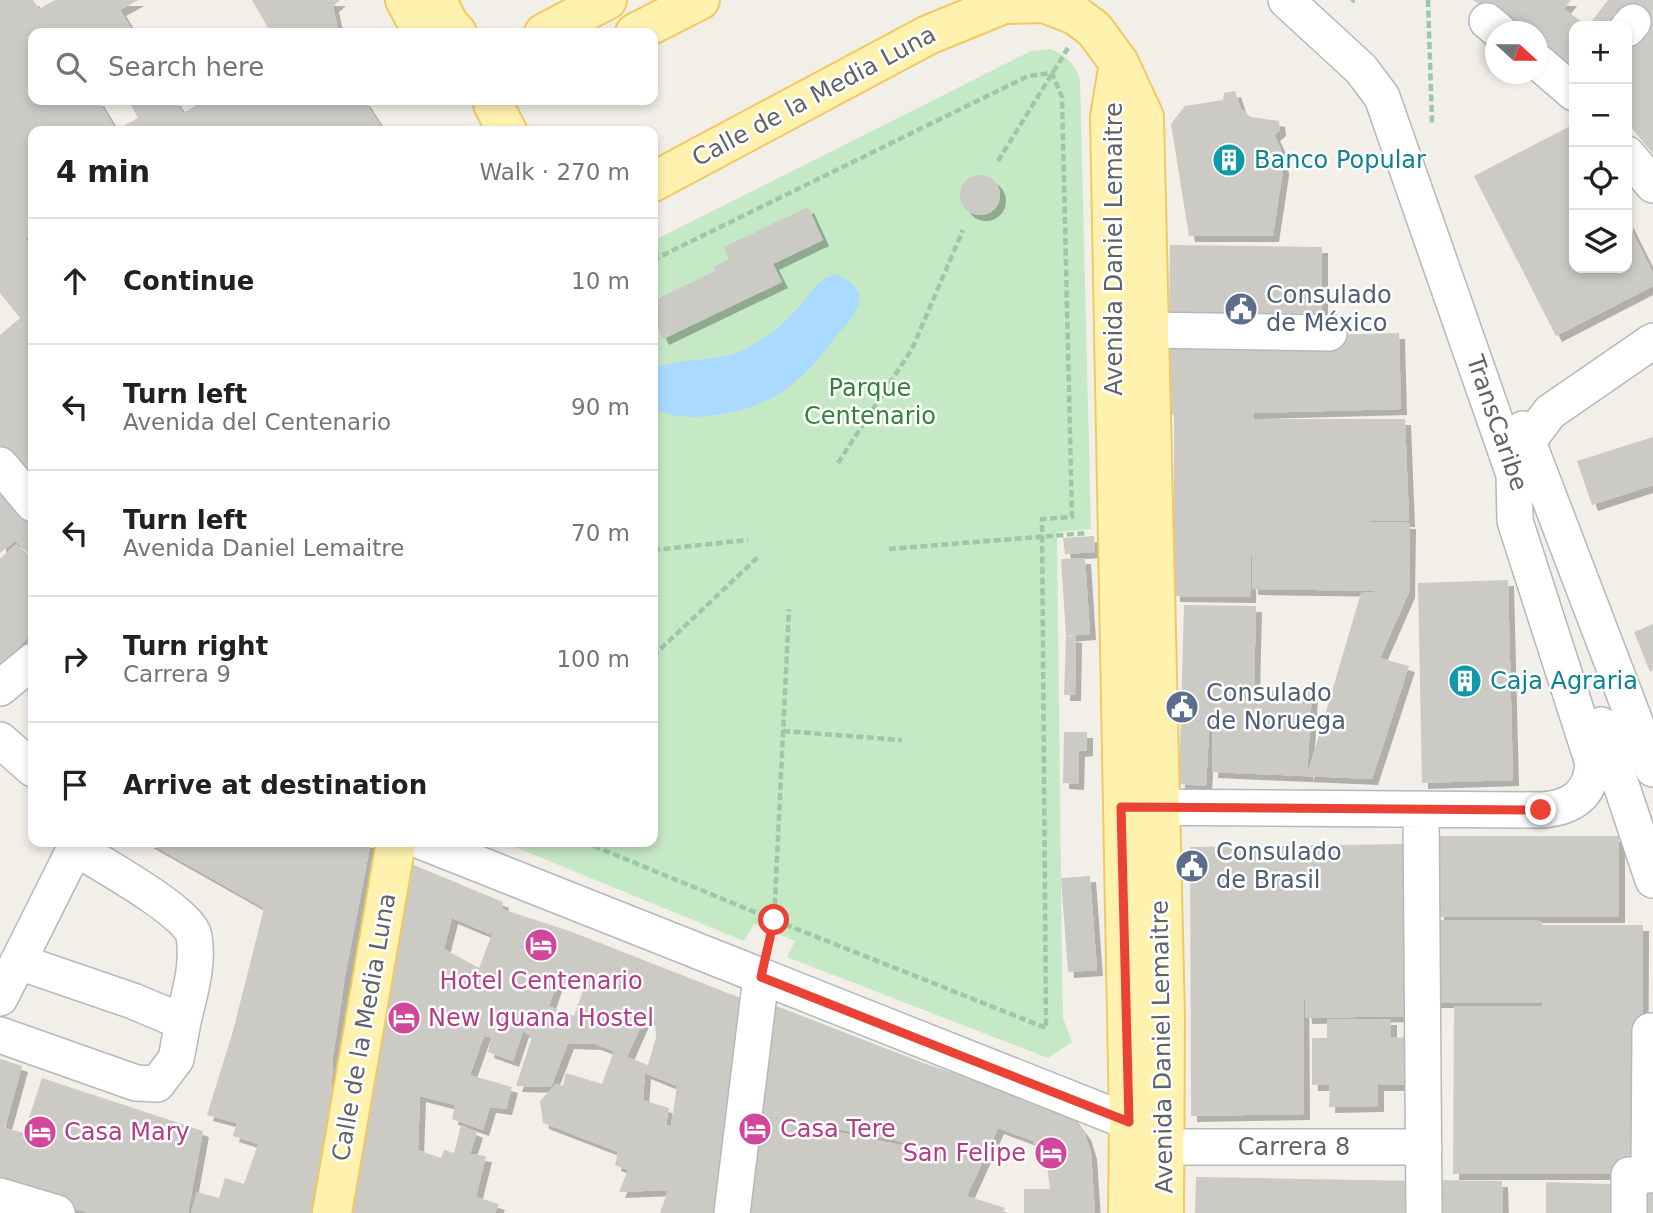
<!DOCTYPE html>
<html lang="en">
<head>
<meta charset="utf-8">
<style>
	body { margin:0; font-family:"DejaVu Sans",sans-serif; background:#f6f6f6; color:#202124 }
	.controls { position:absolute; right:21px; top:21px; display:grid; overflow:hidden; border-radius:14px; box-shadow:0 4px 10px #0003 }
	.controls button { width:63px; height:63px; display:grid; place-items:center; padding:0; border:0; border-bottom:2px solid #e0e0e0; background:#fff; color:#202124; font:35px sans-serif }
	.compass { position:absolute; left:1485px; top:21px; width:63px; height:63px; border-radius:50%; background:#fff; box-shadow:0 4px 10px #0003; rotate:111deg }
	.stop { position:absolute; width:21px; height:21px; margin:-16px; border:5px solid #ea4335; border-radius:50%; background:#fff }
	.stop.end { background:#ea4335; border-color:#fff; box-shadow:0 2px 7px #0008 }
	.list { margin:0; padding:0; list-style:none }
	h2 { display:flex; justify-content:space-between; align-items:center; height:91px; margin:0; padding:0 28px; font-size:30px }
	h2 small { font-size:23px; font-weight:400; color:#757577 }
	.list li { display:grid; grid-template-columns:46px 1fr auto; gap:21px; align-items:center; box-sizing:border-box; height:126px; padding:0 28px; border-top:2px solid #e0e0e0 }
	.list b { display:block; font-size:26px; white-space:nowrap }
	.list p { margin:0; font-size:23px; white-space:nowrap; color:#757577 }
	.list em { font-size:23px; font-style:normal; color:#757577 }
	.icon { flex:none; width:38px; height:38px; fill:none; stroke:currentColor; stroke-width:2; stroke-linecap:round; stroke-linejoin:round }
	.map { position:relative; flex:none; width:1653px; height:1213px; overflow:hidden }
	.search { position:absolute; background:#fff; box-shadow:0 4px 10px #0003; left:28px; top:28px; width:630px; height:77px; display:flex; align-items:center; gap:18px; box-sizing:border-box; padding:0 24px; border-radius:14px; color:#757577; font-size:26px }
	.panel { position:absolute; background:#fff; box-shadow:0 4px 10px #0003; left:28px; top:126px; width:630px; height:721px; border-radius:14px }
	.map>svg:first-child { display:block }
	.green { fill:#c5e8c5 }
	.water { fill:#aadaff }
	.building { fill:#cccac5; fill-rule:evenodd; filter:url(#shadow) }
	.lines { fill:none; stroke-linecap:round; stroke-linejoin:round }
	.minor-tunnel { stroke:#ccccc8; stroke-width:35; stroke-dasharray:35 18; stroke-linecap:butt }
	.minor-casing { stroke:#b5b8bc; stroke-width:38 }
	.major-casing { stroke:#f2c960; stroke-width:42 }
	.path { stroke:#9cc7a9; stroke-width:4.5; stroke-dasharray:7 3.5; stroke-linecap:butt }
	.minor { stroke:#fff; stroke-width:35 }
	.major { stroke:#fff2af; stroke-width:38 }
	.route { stroke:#ea4335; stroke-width:9 }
	.labels { text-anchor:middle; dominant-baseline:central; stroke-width:5; stroke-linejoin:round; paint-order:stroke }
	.street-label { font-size:24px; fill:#5f6368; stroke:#fff }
	.culture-label { font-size:24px; fill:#0d838f; stroke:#fff; text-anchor:start }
	.service-label { font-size:24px; fill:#4e5e75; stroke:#fff; text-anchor:start }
	.park-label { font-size:24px; fill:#348238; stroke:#fff }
	.hotel-label { font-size:24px; fill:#b23c85; stroke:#fff; text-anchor:start }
</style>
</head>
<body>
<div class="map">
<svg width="1653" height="1213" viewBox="0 0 1653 1213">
	<defs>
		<filter id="shadow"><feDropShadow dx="6" dy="6" stdDeviation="0" flood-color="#0004"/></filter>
	</defs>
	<rect width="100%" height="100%" fill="#f1efe8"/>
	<path class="green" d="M1051,49C1067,56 1075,64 1080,80L1091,529L1057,532L1062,968L1063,1018L1072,1042L1048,1058L787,957L795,941L754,924L744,941L503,842H653V241L1031,51Z"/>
	<path class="water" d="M835,274C846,279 859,284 859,299C859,312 845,326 837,335C822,355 807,374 786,389C754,413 689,426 653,409V369C684,356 722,364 753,345C769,335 784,324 796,310C813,293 811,284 835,274Z"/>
	<path class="building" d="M0,0H33L39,9L55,0H138L120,10L134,33H33V100H98L116,130L138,118L128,100H175L183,113L205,100H364L384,131H33V234L25,239L33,249V555L15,541L0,553V335L20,318L0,293Z
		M252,0H340L333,6L338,30L333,33H271Z
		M1473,0H1571L1564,9L1588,26L1608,0H1653V154L1627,122V43L1619,26H1574V70L1538,42V32H1521Z
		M1235,91L1241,109L1251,117L1279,121L1280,130L1274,135L1281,150L1283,170L1273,236H1189L1171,124L1185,106L1223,100L1224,93Z
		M1574,124V268H1627V221L1653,273V286L1556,336L1474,176Z
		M960 195a20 20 0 1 1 40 0a20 20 0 1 1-40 0Z
		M808,207L823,240L773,264L782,282L663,339L653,318V301L715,271L713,267L729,259L724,247Z
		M1170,245L1322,247V329H1169Z
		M1399,333L1401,409L1254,413V419H1405L1409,521H1334L1410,523L1409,592L1380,658L1409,666L1372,779L1212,772L1213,715H1210L1206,786L1179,784L1184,605L1256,606L1253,729L1256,689L1312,692L1307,776L1361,593L1387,591L1252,589L1253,480L1250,597L1174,596V415H1171L1169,339Z
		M1653,437V485L1592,505L1577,461Z
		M1094,536L1095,552L1065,554L1063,538Z
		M16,544L33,558V632L0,666V559Z
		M1085,558L1090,634L1066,636L1076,637L1075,695H1064L1066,636L1061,559Z
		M1508,580L1513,780L1422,783L1418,583Z
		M1653,624V670L1650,672L1634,632Z
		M1064,732H1087V750L1079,751L1078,784L1063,783Z
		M1438,836H1619V917H1438Z
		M147,842H371L345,976L333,1057L330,1125L313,1213H191L197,1192L219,1198L225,1178L244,1184L258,1144L233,1136L237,1123L207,1115L233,1031L264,908Z
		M1407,844L1409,1016L1306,1018L1303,965L1304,1114L1191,1116L1190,847Z
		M404,861L503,902L502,909L572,932L743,999L728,1099L721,1213H660L668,1190L619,1192L628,1170L615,1165L618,1152L543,1123L540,1101L556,1084L563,1086L566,1073L602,1084L614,1051L595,1044L568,1043L551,1087L516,1086L532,1037L523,1031L513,1061L488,1052L491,1037L484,1036L470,1075L512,1087L506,1109L490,1107L483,1130L452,1119L455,1105L420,1096L418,1150L441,1158L444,1150L454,1153L461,1125L477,1132L470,1154L486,1156L476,1197L499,1204L495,1213H353ZM452,918L490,934L496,924L479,968L444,949ZM561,971L586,982L574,1016L549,1006ZM655,1018L656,1038L648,1065L627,1057L643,1021ZM645,1073L677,1086L671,1126L690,1131L666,1125L669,1108L643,1100Z
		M1090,876L1097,970L1068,972L1061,878Z
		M1434,920L1542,921V925H1643L1642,1174H1453L1454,1006H1542V974L1541,1003L1433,1002Z
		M766,1002L926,1064L1066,1109L1085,1134L1091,1153L1095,1213H1024V1189H1050L1047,1165L1033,1141L998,1128L967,1196L1005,1208L1003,1213H738ZM757,1114L895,1140L948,1155L757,1115Z
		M1327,1019H1391V1038L1409,1037V1085H1378V1106L1329,1107L1330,1085H1312V1038H1327Z
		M0,1059L22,1066L5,1128L24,1133L42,1078L203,1131L188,1213H89L0,1188Z
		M1196,1177L1421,1181L1420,1213H1195Z
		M1430,1180L1502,1181L1503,1213H1431Z
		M1642,1180H1653V1213H1642Z
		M1546,1182L1610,1184V1213H1546Z"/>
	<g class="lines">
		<path class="minor-tunnel" d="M1633,22L1651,0"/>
		<defs>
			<path id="minor" d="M1286,0L1361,69L1382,97L1517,483
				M1487,21L1500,32
				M1627,29L1633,22
				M1538,62L1574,93
				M1627,154L1653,185
				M1148,330L1329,333
				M1523,429L1653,769
				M0,465L33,504
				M0,688L33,661
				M1601,725L1653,880
				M0,740L33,769
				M1132,807L1541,810C1572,808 1591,795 1593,763L1515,521L1514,473L1528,441L1550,412L1653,341
				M1421,809L1424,1213
				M423,842L1129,1122
				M19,962L133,1001L183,1022C189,995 199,965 194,936C190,913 100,863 77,849
				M0,998L78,842
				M0,1035L136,1083L157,1084L176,1059L183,1022
				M1164,1147H1424
				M0,1196L57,1213
				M732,1213L761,977
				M1629,1213V1175H1649L1650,1031"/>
			<path id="major" d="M405,0L423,33
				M437,0L448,23L457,33
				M544,33L607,0
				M635,33L700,0
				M1119,63L1110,117L1129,1122L1128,1213
				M493,104L507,131
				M653,182L928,35L1004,4L1044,3L1075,15L1094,29L1119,63L1144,117L1165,1019L1164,1213
				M332,1213L396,842"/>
		</defs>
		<use href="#minor" class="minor-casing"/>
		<use href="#major" class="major-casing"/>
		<path class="path" d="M1428,0L1432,123
			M1352,2L1354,0
			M998,161L1068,48
			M653,260L1028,76L1052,73L1062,97L1072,517L1042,519L1046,1028L774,920L768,945
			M838,463L912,349L963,230
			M889,549L1087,533
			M653,550L748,540
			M653,656L758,557
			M783,731L902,740
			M584,842L774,920L789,609"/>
		<use href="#minor" class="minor"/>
		<use href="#major" class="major"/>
	</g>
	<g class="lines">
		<path class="route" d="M774,920L761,977L1129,1122L1121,807L1541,810"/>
	</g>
	<defs>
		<symbol id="building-disc" viewBox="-11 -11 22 22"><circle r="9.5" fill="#0f9aa8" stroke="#fff"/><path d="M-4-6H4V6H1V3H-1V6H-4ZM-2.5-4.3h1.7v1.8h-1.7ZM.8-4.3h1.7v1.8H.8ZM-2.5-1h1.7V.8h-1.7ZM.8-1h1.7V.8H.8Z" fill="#fff"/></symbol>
		<symbol id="civic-disc" viewBox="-11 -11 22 22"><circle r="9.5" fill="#5c6f8a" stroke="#fff"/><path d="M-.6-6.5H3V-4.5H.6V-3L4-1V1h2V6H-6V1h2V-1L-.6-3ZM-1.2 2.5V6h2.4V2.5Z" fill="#fff"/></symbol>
		<symbol id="hotel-disc" viewBox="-11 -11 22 22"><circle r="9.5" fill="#d1479c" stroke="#fff"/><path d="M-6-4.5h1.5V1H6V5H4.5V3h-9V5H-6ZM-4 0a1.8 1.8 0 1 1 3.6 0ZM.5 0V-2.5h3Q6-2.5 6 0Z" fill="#fff"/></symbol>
	</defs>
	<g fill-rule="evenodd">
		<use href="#building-disc" x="1210" y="141" width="38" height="38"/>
		<use href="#civic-disc" x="1222" y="290" width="38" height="38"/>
		<use href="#building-disc" x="1446" y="662" width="38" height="38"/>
		<use href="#civic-disc" x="1163" y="688" width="38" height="38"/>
		<use href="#civic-disc" x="1173" y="847" width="38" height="38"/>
		<use href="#hotel-disc" x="522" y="926" width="38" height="38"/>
		<use href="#hotel-disc" x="385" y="999" width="38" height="38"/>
		<use href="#hotel-disc" x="736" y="1110" width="38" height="38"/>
		<use href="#hotel-disc" x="21" y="1113" width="38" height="38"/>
		<use href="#hotel-disc" x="1032" y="1134" width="38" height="38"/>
	</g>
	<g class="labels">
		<g class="street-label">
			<text transform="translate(814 96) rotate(-28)">Calle de la Media Luna</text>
			<text transform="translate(1114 249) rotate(-90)">Avenida Daniel Lemaitre</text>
			<text transform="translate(1497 423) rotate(71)">TransCaribe</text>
			<text transform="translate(364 1027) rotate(-80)">Calle de la Media Luna</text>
			<text transform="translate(1162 1047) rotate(-91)">Avenida Daniel Lemaitre</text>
			<text x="1294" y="1147">Carrera 8</text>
		</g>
		<g class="culture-label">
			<text x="1254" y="160">Banco Popular</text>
			<text x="1490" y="681">Caja Agraria</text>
		</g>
		<g class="service-label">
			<text x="1266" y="295">Consulado<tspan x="1266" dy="28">de México</tspan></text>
			<text x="1206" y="693">Consulado<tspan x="1206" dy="28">de Noruega</tspan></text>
			<text x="1216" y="852">Consulado<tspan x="1216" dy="28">de Brasil</tspan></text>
		</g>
		<g class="park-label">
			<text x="870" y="388">Parque<tspan x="870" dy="28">Centenario</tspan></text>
		</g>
		<g class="hotel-label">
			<text x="541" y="981" text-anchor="middle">Hotel Centenario</text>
			<text x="428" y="1018">New Iguana Hostel</text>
			<text x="780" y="1129">Casa Tere</text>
			<text x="64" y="1132">Casa Mary</text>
			<text x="1026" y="1153" text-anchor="end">San Felipe</text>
		</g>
	</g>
</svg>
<div class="controls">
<button>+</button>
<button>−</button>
<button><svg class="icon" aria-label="locate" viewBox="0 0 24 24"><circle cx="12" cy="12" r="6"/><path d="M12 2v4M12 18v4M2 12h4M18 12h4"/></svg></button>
<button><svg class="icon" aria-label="layers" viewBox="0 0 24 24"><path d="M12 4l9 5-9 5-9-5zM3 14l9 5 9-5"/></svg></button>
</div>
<svg class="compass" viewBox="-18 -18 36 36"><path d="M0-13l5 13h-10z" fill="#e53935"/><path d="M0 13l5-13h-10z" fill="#757577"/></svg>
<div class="stop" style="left:774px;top:920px"></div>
<div class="stop end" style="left:1541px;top:810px"></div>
<div class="search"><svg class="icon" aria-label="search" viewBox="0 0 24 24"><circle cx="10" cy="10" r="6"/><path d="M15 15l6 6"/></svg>Search here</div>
<section class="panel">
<h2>4 min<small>Walk · 270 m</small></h2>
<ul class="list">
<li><svg class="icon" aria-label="ahead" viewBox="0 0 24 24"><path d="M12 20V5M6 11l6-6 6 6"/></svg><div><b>Continue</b></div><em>10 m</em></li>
<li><svg class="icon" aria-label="left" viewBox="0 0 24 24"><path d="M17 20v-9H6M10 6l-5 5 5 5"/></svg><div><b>Turn left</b><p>Avenida del Centenario</p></div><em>90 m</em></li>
<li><svg class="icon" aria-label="left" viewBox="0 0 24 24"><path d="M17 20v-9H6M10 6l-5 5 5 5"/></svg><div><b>Turn left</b><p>Avenida Daniel Lemaitre</p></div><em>70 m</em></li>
<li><svg class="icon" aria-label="right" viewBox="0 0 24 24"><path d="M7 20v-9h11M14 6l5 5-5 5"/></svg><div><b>Turn right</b><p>Carrera 9</p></div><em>100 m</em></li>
<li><svg class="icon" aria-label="arrive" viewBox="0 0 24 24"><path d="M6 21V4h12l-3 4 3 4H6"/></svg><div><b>Arrive at destination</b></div></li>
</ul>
</section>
</div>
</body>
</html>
